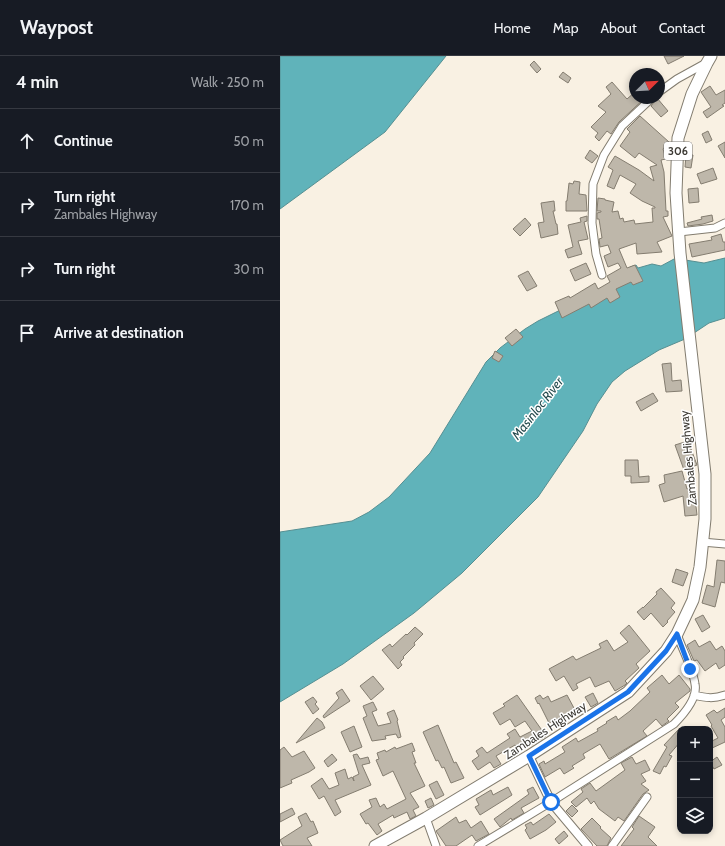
<!DOCTYPE html>
<html lang="en">
<head>
<meta charset="utf-8">
<style>
	body { margin:0; font-family:Cabin,sans-serif; background:#242831; color:#f1f3f6 }
	.controls { position:absolute; right:12px; bottom:12px; display:grid; overflow:hidden; border-radius:8px; box-shadow:0 2px 6px #0003 }
	.controls button { width:36px; height:36px; display:grid; place-items:center; padding:0; border:0; border-bottom:1px solid #363941; background:#171b24; color:#f1f3f6; font:20px sans-serif }
	.compass { position:absolute; left:349px; top:12px; width:36px; height:36px; border-radius:50%; background:#171b24; box-shadow:0 2px 6px #0003; rotate:66deg }
	.stop { position:absolute; width:12px; height:12px; margin:-9px; border:3px solid #1a73e8; border-radius:50%; background:#fff }
	.stop.end { background:#1a73e8; border-color:#fff; box-shadow:0 1px 4px #0008 }
	.list { margin:0; padding:0; list-style:none }
	h2 { display:flex; justify-content:space-between; align-items:center; height:52px; margin:0; padding:0 16px; font-size:17px }
	h2 small { font-size:13px; font-weight:400; color:#9ea1a6 }
	.list li { display:grid; grid-template-columns:26px 1fr auto; gap:12px; align-items:center; box-sizing:border-box; height:64px; padding:0 16px; border-top:1px solid #363941 }
	.list b { display:block; font-size:15px; white-space:nowrap }
	.list p { margin:0; font-size:13px; white-space:nowrap; color:#9ea1a6 }
	.list em { font-size:13px; font-style:normal; color:#9ea1a6 }
	.icon { flex:none; width:22px; height:22px; fill:none; stroke:currentColor; stroke-width:2; stroke-linecap:round; stroke-linejoin:round }
	.map { position:relative; flex:none; width:445px; height:790px; overflow:hidden }
	header { display:flex; align-items:center; gap:24px; box-sizing:border-box; height:56px; padding:0 20px; background:#171b24; border-bottom:1px solid #363941 }
	header strong { font-size:19px }
	nav { display:flex; gap:22px; margin-inline-start:auto; font-size:14px }
	main { display:flex }
	aside { flex:1; background:#171b24 }
	.map>svg:first-child { display:block }
	.water { fill:#60b3ba; stroke:#568f92 }
	.building { fill:#beb7aa; stroke:#847d70 }
	.lines { fill:none; stroke-linecap:round; stroke-linejoin:round }
	.minor-casing { stroke:#827c6f; stroke-width:9 }
	.tertiary-casing { stroke:#827c6f; stroke-width:10 }
	.primary-casing { stroke:#827c6f; stroke-width:13 }
	.minor { stroke:#fff; stroke-width:7 }
	.tertiary { stroke:#fff; stroke-width:8 }
	.primary { stroke:#fff; stroke-width:11 }
	.route { stroke:#1a73e8; stroke-width:5 }
	.labels { text-anchor:middle; dominant-baseline:central; stroke-width:3; stroke-linejoin:round; paint-order:stroke }
	.shield { fill:#fff; stroke:#777571; stroke-width:1 }
	.shield-label { font-size:11px; font-weight:bold; fill:#3d3a34 }
	.street-label { font-size:12px; fill:#3d3a34; stroke:#fff }
	.water-label { font-size:13px; font-style:italic; fill:#234a4d; stroke:#fff }
</style>
</head>
<body>
<header>
<strong>Waypost</strong>
<nav><a>Home</a><a>Map</a><a>About</a><a>Contact</a></nav>
</header>
<main>
<aside>
<h2>4 min<small>Walk · 250 m</small></h2>
<ul class="list">
<li><svg class="icon" aria-label="ahead" viewBox="0 0 24 24"><path d="M12 20V5M6 11l6-6 6 6"/></svg><div><b>Continue</b></div><em>50 m</em></li>
<li><svg class="icon" aria-label="right" viewBox="0 0 24 24"><path d="M7 20v-9h11M14 6l5 5-5 5"/></svg><div><b>Turn right</b><p>Zambales Highway</p></div><em>170 m</em></li>
<li><svg class="icon" aria-label="right" viewBox="0 0 24 24"><path d="M7 20v-9h11M14 6l5 5-5 5"/></svg><div><b>Turn right</b></div><em>30 m</em></li>
<li><svg class="icon" aria-label="arrive" viewBox="0 0 24 24"><path d="M6 21V4h12l-3 4 3 4H6"/></svg><div><b>Arrive at destination</b></div></li>
</ul>
</aside>
<div class="map">
<svg width="445" height="790" viewBox="0 0 445 790">
	<rect width="100%" height="100%" fill="#f9f1e3"/>
	<path class="water" d="M0,0H166L105,76L0,153Z
		M445,202V262L429,267L405,283L379,294L345,315L332,326L317,348L303,375L258,441L182,517L134,557L63,608L0,646V476L72,465L89,456L109,441L150,397L206,306L220,292L245,273L258,265L327,231L350,211L356,209L358,212L372,208L381,210L394,203H399L424,207Z"/>
	<path class="building" d="M384,0H404L388,8Z
		M254,5L261,13L257,17L250,9Z
		M283,16L291,22L288,27L279,21Z
		M332,26L347,43L355,36V42H365L339,66L331,78L327,75L319,85L315,81L318,77L311,71L326,56L318,50L331,38L326,31Z
		M430,30L436,39L445,34V47L442,49L444,50L427,62L423,56L431,51L421,36Z
		M377,42L388,55L381,61L371,50Z
		M360,60L389,86L383,93L386,103L381,104L384,116L386,155H388V160L383,161L392,180L377,186L382,196L357,198L356,187L339,193L347,212L355,209L363,225L353,229L351,226L336,233L340,241L330,247L327,242L311,252L309,248L282,262L275,246L289,240L290,242L315,227L318,233L330,226L327,220L341,212L338,207L328,211L324,200L331,197L328,189L320,191L319,183L322,182L319,163H317V157L321,156V155H317L318,142L325,143V144L334,146L332,156L338,155L340,163L343,162L344,166L354,164L355,168L373,166L372,152H375V151L362,145L350,137L356,128L340,119L334,133L327,130L333,114L328,111L335,100L359,114L374,125L370,111L377,109L359,97L355,102L340,90L350,76L347,73Z
		M428,75L432,84L426,87L422,78Z
		M445,86V102L438,90Z
		M310,94L318,100L312,107L305,102Z
		M406,99H413L411,112L405,111Z
		M433,112L437,123L421,128L417,118Z
		M294,125L300,126L299,138L306,139L307,155H286V145H287L289,127L293,128Z
		M418,132L419,146L409,147L408,133Z
		M274,145L275,155H273L276,168H277L278,178L261,182L258,167L264,166L261,147Z
		M432,159L433,165L423,168L408,170L407,167L422,163L421,161Z
		M307,160V165L304,166L308,183L298,185L302,198L288,202L285,194L293,191L288,169L301,166L300,162Z
		M245,162L251,169L240,180L233,173Z
		M441,178L443,186H445V194L412,201L409,188L432,184L431,181Z
		M306,207L311,218L295,225L290,214Z
		M248,215L257,230L247,235L238,220Z
		M236,273L243,281L232,290L225,282Z
		M215,295L223,300L219,306L212,302Z
		M391,307L392,325L401,324L402,335L386,336L382,308Z
		M373,337L378,345L361,355L356,346Z
		M408,385L417,409L404,414L395,389Z
		M345,404H358L359,421L369,420V426L351,427V420H345Z
		M402,415L407,433H414L417,459L405,460L403,440L384,446L379,429L385,427L384,419Z
		M437,504L445,505V527L441,526L435,551L422,547L427,529L434,531Z
		M396,513L408,517L403,530L392,526Z
		M381,532L395,547L391,552L395,556L387,565L388,566L383,571L371,557L364,564L357,556L363,551V552L377,538L376,536Z
		M423,559L430,571L422,576L415,563Z
		M349,569L370,595L356,608L359,612L345,625L347,627L345,629L335,635L329,625L315,631L310,621L296,628L298,632L293,635L284,620L276,625L269,613L293,600L296,604L321,592L319,588L327,584L334,595L348,586L340,577Z
		M135,571L143,578L134,587L135,589L123,601L124,602L120,606L122,609L118,613L102,594L110,588L112,591L126,578L127,579Z
		M415,584L419,591L430,585L436,594L442,590L445,595V609L439,613L436,607L425,615L417,604L414,605L407,589Z
		M382,619L389,628L399,619L410,633V635L395,647L399,651L387,663L389,665L382,670L376,663L363,675L367,680L329,703L320,688L303,698L305,702L292,710L294,712L284,718L280,712L265,721L259,708L264,705L265,708L285,696L282,691L296,682L298,686L318,675L317,673L327,667L326,666L336,660L338,664L350,655L370,636L367,632Z
		M93,620L104,633L91,644L80,630Z
		M62,633L70,645L44,662L43,660L59,642L56,637Z
		M313,637L318,647L311,651L305,641Z
		M237,639L266,680L247,691L245,688L237,692L235,689L216,700L221,708L214,712L210,706L198,714L192,705L199,700L196,695L202,691L207,697L230,682L227,678L235,673L240,681L252,675L245,665L235,671L230,663L220,669L213,657L225,650L223,648Z
		M260,639L263,643L268,640L271,646L287,639L295,654L269,667L259,647L258,648L255,642Z
		M33,641L37,646L35,648L39,653L33,658L25,646Z
		M93,646L97,654L92,656L98,670L111,667L107,657L114,654L118,664L117,665L121,681L118,682L116,678L105,680L106,683L92,685L83,662L87,660L83,650Z
		M445,652V661L441,664L445,671V686L430,693V686L438,682L431,670L432,669L426,659L434,654L437,657Z
		M37,662L42,666L45,672L16,687Z
		M158,669L174,707L176,706L184,722L171,727L164,711L162,712L158,704L156,705L143,676Z
		M74,670L82,691L70,696L61,676Z
		M400,672V686L389,699L392,700L386,711L384,710L380,718L373,715L387,691L384,689Z
		M132,687L135,695L132,696L136,707H134L145,730L130,737L139,751L133,754L136,760L130,763L127,756L114,762L113,759L98,768L102,775L97,779L88,767L86,768L80,758L92,751L89,744L96,742L100,751L104,748L107,753L126,743L113,715L103,720L96,704L99,703L97,697L105,694L106,696L115,691L116,693Z
		M4,691L12,701L24,695L35,712L29,716L11,724L12,727L0,732V694Z
		M52,698L57,704L48,711L44,705Z
		M77,698L80,703L88,701L90,707L82,709L91,729L55,744L61,756L55,760L44,740L39,743L31,730L42,722L49,733L59,729L55,717L65,713L68,723L72,721L74,725L73,721L79,718L73,699Z
		M352,701L356,708L365,704L370,714L361,718L366,725L361,728L369,734L363,738L344,765L338,761L335,765L319,753L314,745L311,748L307,742L296,751L291,746L303,736L301,733L310,727L316,735L345,714L341,707Z
		M437,701L442,709L434,713L430,706Z
		M157,725L164,739L156,743L149,729Z
		M228,731L232,739L200,759L195,751L199,749L196,743L211,734L213,739Z
		M253,731L259,742L241,752L244,757L232,764L231,762L220,771L214,763L249,738L247,734Z
		M151,742L154,749L148,752L145,745Z
		M292,749L298,755L292,761L286,755Z
		M12,752L15,758L0,766V758Z
		M26,757L31,766L33,765L38,777L27,782L32,790H3L0,784L22,770L18,761Z
		M269,758L276,766L266,774L250,783L245,774L247,772L245,769L251,766L253,769Z
		M359,760L375,771L368,781L377,790H341L354,773L352,771Z
		M176,761L179,767L186,764L191,772L201,765L209,778L196,785L192,779L176,790H166L156,775Z
		M312,762L321,771L320,772L331,782L327,790H317L301,773Z
		M284,775L288,780L279,788L275,783Z"/>
	<g class="lines">
		<defs>
			<path id="minor" d="M379,36L397,23L426,7
				M399,176L435,172L445,167
				M322,219L316,198L312,167L313,128L324,99L342,70L372,42
				M422,486L445,488
				M414,639C426,642 434,643 445,639
				M146,762L156,790
				M198,790L271,746L394,668C404,658 418,642 415,628C413,613 402,593 397,578
				M332,790L367,741"/>
			<path id="tertiary" d="M249,700L271,746L308,790"/>
			<path id="primary" d="M95,790L146,762L249,700L348,636L386,595L397,578L413,544L420,511L425,463V418L400,197L396,137L398,82L412,38L427,7L431,0"/>
		</defs>
		<use href="#minor" class="minor-casing"/>
		<use href="#tertiary" class="tertiary-casing"/>
		<use href="#primary" class="primary-casing"/>
		<use href="#minor" class="minor"/>
		<use href="#tertiary" class="tertiary"/>
		<use href="#primary" class="primary"/>
	</g>
	<g class="lines">
		<path class="route" d="M271,746L249,700L348,636L386,595L397,578L410,613"/>
	</g>
	<g class="labels">
		<rect class="shield" x="384" y="86" width="28" height="18" rx="3"/>
		<g class="shield-label">
			<text x="398" y="95">306</text>
		</g>
		<g class="street-label">
			<text transform="translate(408 402) rotate(-95)">Zambales Highway</text>
			<text transform="translate(265 674) rotate(-33)">Zambales Highway</text>
		</g>
		<g class="water-label">
			<text transform="translate(257 352) rotate(-52)">Masinloc River</text>
		</g>
	</g>
</svg>
<div class="controls">
<button>+</button>
<button>−</button>
<button><svg class="icon" aria-label="layers" viewBox="0 0 24 24"><path d="M12 4l9 5-9 5-9-5zM3 14l9 5 9-5"/></svg></button>
</div>
<svg class="compass" viewBox="-18 -18 36 36"><path d="M0-13l5 13h-10z" fill="#e53935"/><path d="M0 13l5-13h-10z" fill="#9ea1a6"/></svg>
<div class="stop" style="left:271px;top:746px"></div>
<div class="stop end" style="left:410px;top:613px"></div>
</div>
</main>
</body>
</html>
